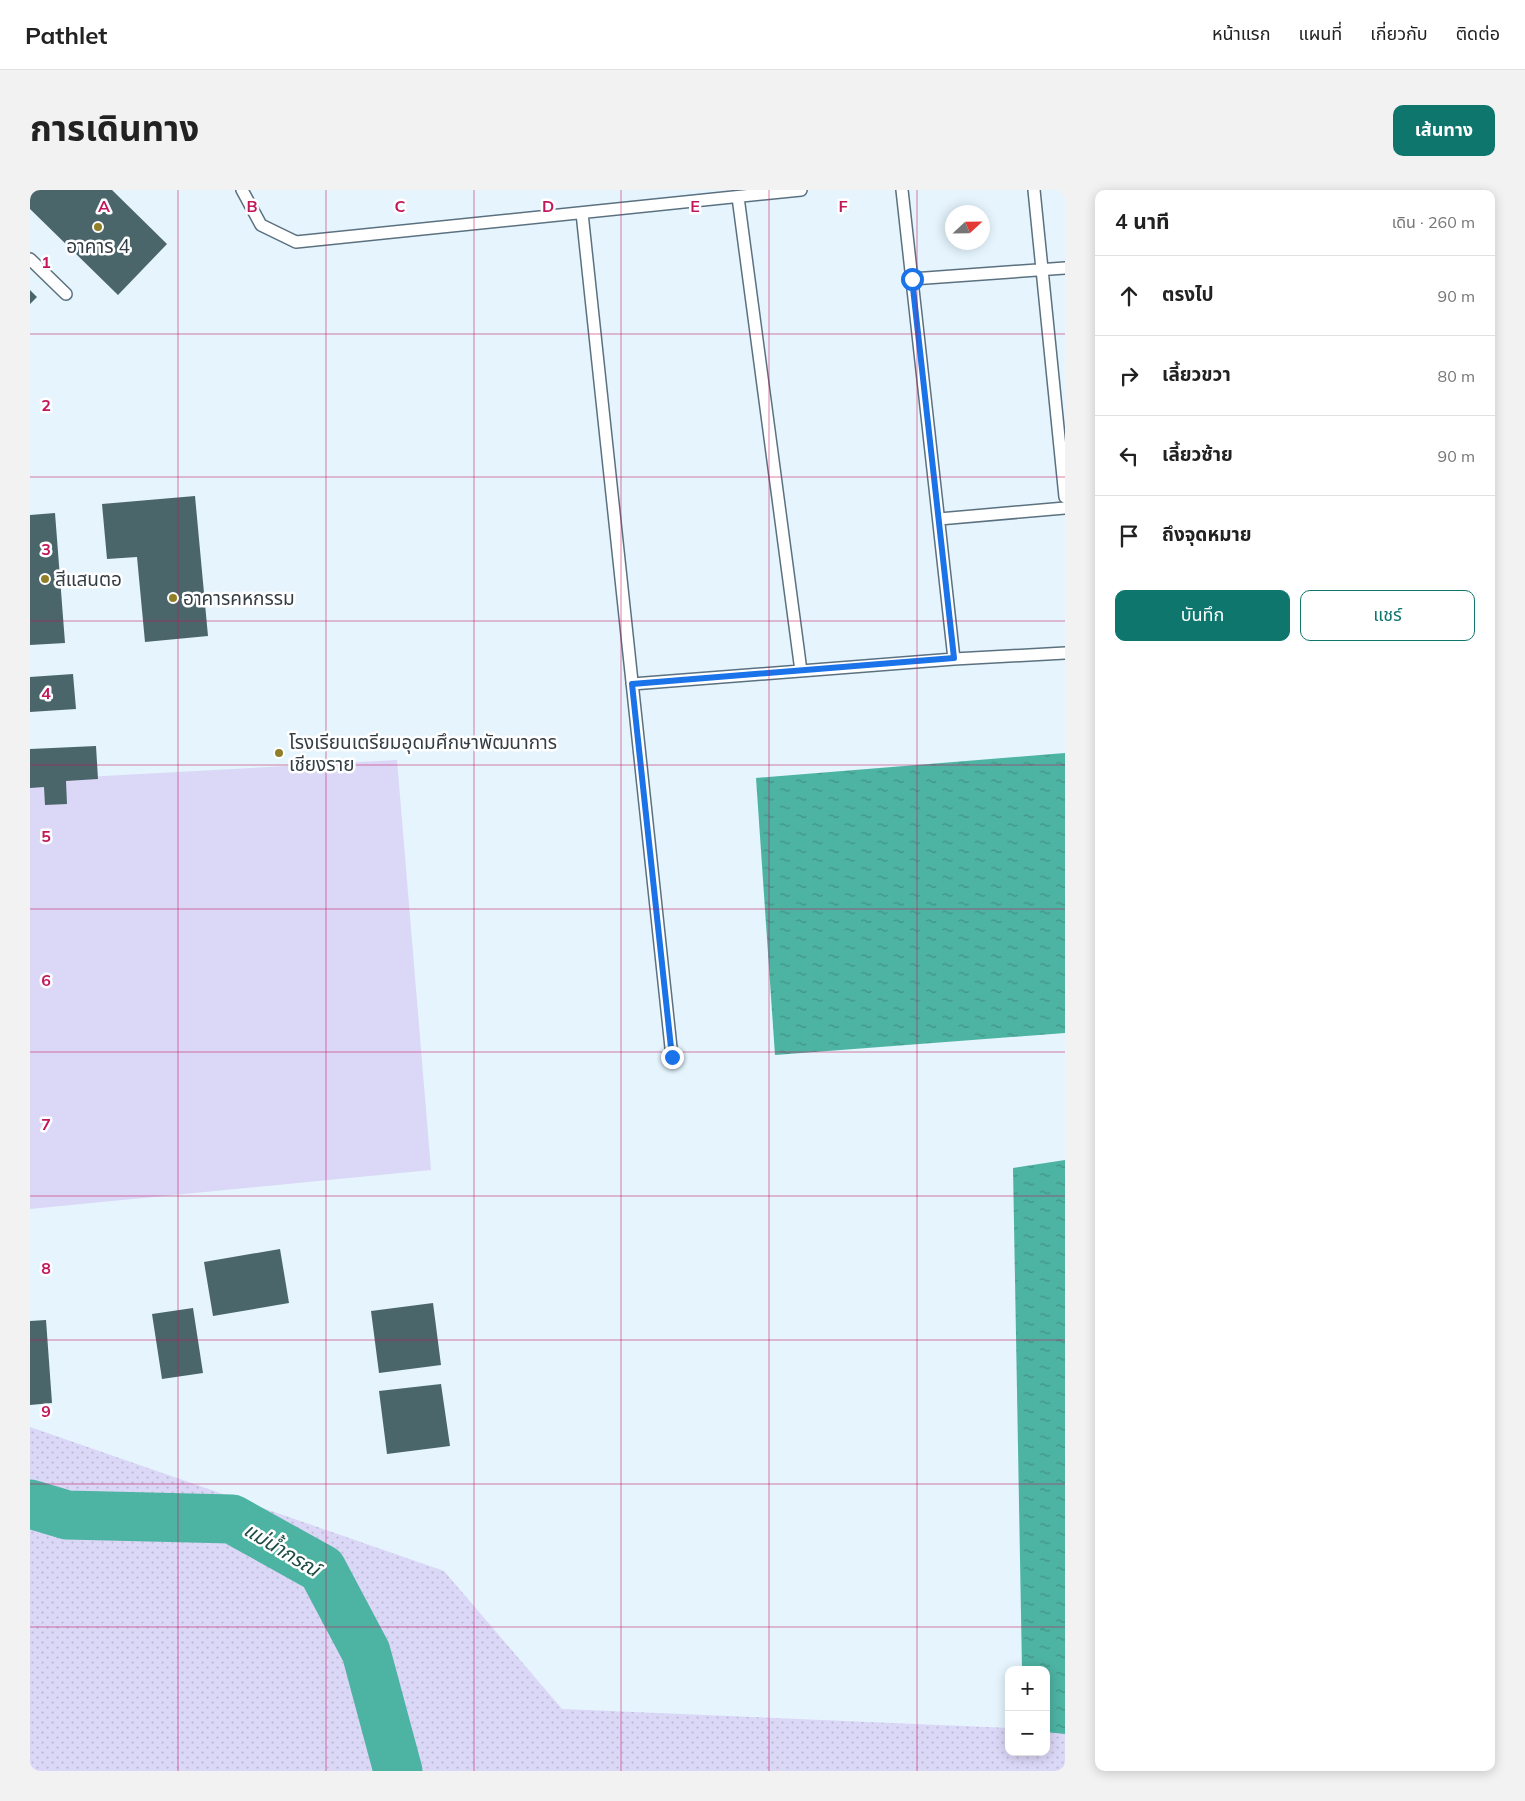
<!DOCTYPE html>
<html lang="th">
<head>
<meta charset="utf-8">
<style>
	body { margin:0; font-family:Mulish,"Noto Sans Thai",sans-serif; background:#f2f2f2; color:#222 }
	.controls { position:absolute; right:15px; bottom:15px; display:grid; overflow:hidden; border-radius:10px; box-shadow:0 2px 12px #0003 }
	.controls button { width:45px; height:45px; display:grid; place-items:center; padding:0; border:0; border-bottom:1px solid #e0e0e0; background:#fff; color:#222; font:25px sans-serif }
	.compass { position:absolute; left:915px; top:15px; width:45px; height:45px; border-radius:50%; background:#fff; box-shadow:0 2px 12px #0003; rotate:68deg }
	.stop { position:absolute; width:15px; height:15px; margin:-11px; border:4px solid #1a73e8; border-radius:50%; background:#fff }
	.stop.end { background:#1a73e8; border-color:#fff; box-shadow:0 1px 5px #0008 }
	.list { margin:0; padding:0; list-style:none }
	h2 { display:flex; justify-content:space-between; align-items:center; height:65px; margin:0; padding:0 20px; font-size:21px }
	h2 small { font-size:16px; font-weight:400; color:#767676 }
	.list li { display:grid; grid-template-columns:32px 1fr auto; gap:15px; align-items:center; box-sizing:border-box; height:80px; padding:0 20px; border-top:1px solid #e0e0e0 }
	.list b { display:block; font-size:19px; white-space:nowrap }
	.list em { font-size:16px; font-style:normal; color:#767676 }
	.actions { display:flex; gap:10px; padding:15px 20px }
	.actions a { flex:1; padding:11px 0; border:1px solid #0f766e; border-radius:10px; text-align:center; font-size:18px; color:#0f766e }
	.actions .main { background:#0f766e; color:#fff }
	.icon { flex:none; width:28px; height:28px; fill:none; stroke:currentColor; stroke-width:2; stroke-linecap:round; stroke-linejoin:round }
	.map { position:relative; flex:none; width:1035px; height:1581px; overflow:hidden; border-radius:10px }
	header { display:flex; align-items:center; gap:30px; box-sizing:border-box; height:70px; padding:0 25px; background:#fff; border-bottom:1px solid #e0e0e0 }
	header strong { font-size:24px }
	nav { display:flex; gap:28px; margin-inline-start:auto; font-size:18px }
	.intro { display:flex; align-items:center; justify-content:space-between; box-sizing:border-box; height:120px; padding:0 30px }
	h1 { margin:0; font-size:35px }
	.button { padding:12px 22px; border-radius:10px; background:#0f766e; color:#fff; font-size:18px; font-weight:700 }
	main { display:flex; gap:30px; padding:0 30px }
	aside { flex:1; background:#fff; border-radius:10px; box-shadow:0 2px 12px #0003 }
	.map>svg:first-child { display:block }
	.grass { fill:url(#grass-dots) }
	.green { fill:#dbd7f7 }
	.water { fill:url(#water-ripples) }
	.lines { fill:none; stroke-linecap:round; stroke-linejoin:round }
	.river { stroke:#4db3a2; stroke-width:49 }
	.building { fill:#4a666b }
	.lane-casing { stroke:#5b717f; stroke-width:14 }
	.lane { stroke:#fff; stroke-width:11 }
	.route { stroke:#1a73e8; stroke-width:6 }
	.grid { fill:none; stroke:#c2185b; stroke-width:1; stroke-opacity:0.55 }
	.poi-dot { fill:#907f26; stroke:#fff; stroke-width:2 }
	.labels { text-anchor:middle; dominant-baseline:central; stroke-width:5; stroke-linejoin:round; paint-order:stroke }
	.poi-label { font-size:19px; fill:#333d44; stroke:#fff; text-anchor:start }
	.water-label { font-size:20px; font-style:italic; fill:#1e4b43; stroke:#fff }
	.grid-label { font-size:16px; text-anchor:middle; font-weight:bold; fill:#c2185b; stroke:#fff; stroke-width:5; stroke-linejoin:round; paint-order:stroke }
</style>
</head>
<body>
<header>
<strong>Pathlet</strong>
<nav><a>หน้าแรก</a><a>แผนที่</a><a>เกี่ยวกับ</a><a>ติดต่อ</a></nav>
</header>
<div class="intro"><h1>การเดินทาง</h1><a class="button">เส้นทาง</a></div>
<main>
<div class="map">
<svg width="1035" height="1581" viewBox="0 0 1035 1581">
	<defs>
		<pattern id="grass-dots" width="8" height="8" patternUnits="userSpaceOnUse" patternTransform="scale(1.25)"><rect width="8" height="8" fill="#dbd7f7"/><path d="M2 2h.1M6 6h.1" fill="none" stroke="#bcb9d5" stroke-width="1.8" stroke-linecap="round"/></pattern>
		<pattern id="water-ripples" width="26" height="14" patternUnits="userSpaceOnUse" patternTransform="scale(1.25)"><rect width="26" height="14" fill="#4db3a2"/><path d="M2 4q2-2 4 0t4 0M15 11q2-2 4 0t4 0" fill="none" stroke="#419386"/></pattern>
	</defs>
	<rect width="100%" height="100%" fill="#e5f4fd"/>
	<path class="grass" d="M0,1237L414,1381L532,1519L979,1538V1562H1016V1539H1035V1581H0Z"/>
	<path class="green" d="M367,570L401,980L0,1019V590Z"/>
	<path class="water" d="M1035,563V843L745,865L726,588Z
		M1035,970V1544L1016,1542V1480H992L983,978Z"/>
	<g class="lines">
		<path class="river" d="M0,1314L37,1325L202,1329L292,1379L336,1462L368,1581"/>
	</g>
	<path class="building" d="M0,0H82L137,54L88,105L0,19Z
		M0,100L7,107L0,114Z
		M165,306L178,446L115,452L107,367L77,369L72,314Z
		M25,323L35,453L0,455V325Z
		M43,484L46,519L0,522V487Z
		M66,556L68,589L36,591L37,614L15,615L14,597L0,598V559Z
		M250,1059L259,1113L183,1126L174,1072Z
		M403,1113L411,1175L349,1183L341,1121Z
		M163,1118L173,1183L132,1189L122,1124Z
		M16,1130L22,1213L0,1215V1131Z
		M411,1194L420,1256L357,1264L349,1201Z"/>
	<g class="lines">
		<defs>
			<path id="lane" d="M212,0L231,35L266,52L771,0
				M872,0L924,469
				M1004,0L1035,307
				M708,7L771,481
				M552,23L642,867
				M0,69L36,104
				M882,89L1035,78
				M909,329L1035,318
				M602,494L924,469L1035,463"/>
		</defs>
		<use href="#lane" class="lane-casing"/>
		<use href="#lane" class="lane"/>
	</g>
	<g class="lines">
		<path class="route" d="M642,867L602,494L924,468L882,89"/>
	</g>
	<path class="grid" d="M148,0V1581M296,0V1581M444,0V1581M591,0V1581M739,0V1581M887,0V1581M0,144H1035M0,287H1035M0,431H1035M0,575H1035M0,719H1035M0,862H1035M0,1006H1035M0,1150H1035M0,1294H1035M0,1437H1035"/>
	<g class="poi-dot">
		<circle cx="68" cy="37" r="5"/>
		<circle cx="15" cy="389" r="5"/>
		<circle cx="143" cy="408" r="5"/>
		<circle cx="249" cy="563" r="5"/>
	</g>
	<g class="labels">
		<g class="poi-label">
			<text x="68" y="56" text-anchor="middle">อาคาร 4</text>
			<text x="25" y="389">สีแสนตอ</text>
			<text x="153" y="408">อาคารคหกรรม</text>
			<text x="259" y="552">โรงเรียนเตรียมอุดมศึกษาพัฒนาการ<tspan x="259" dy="22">เชียงราย</tspan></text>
		</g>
		<g class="water-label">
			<text transform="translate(252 1359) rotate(31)">แม่น้ำกรณ์</text>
		</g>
	</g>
	<g class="grid-label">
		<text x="74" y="22">A</text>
		<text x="222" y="22">B</text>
		<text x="370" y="22">C</text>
		<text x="518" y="22">D</text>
		<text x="665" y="22">E</text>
		<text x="813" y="22">F</text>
		<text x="16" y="78">1</text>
		<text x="16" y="221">2</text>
		<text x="16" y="365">3</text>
		<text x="16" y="509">4</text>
		<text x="16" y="652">5</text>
		<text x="16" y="796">6</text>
		<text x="16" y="940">7</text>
		<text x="16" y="1084">8</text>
		<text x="16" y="1227">9</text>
	</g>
</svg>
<div class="controls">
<button>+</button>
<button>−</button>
</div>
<svg class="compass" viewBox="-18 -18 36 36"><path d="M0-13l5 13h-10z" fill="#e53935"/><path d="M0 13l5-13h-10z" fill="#767676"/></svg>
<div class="stop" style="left:882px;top:89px"></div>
<div class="stop end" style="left:642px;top:867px"></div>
</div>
<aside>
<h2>4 นาที<small>เดิน · 260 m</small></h2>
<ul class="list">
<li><svg class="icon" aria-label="ahead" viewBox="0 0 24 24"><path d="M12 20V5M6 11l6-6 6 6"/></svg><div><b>ตรงไป</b></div><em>90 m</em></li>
<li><svg class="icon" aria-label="right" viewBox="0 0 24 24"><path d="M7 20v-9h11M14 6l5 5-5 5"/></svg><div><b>เลี้ยวขวา</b></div><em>80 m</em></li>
<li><svg class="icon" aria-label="left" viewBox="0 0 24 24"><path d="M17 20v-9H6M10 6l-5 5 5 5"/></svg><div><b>เลี้ยวซ้าย</b></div><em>90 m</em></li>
<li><svg class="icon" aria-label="arrive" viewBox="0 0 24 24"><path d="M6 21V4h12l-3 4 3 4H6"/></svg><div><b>ถึงจุดหมาย</b></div></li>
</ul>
<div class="actions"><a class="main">บันทึก</a><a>แชร์</a></div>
</aside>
</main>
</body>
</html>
